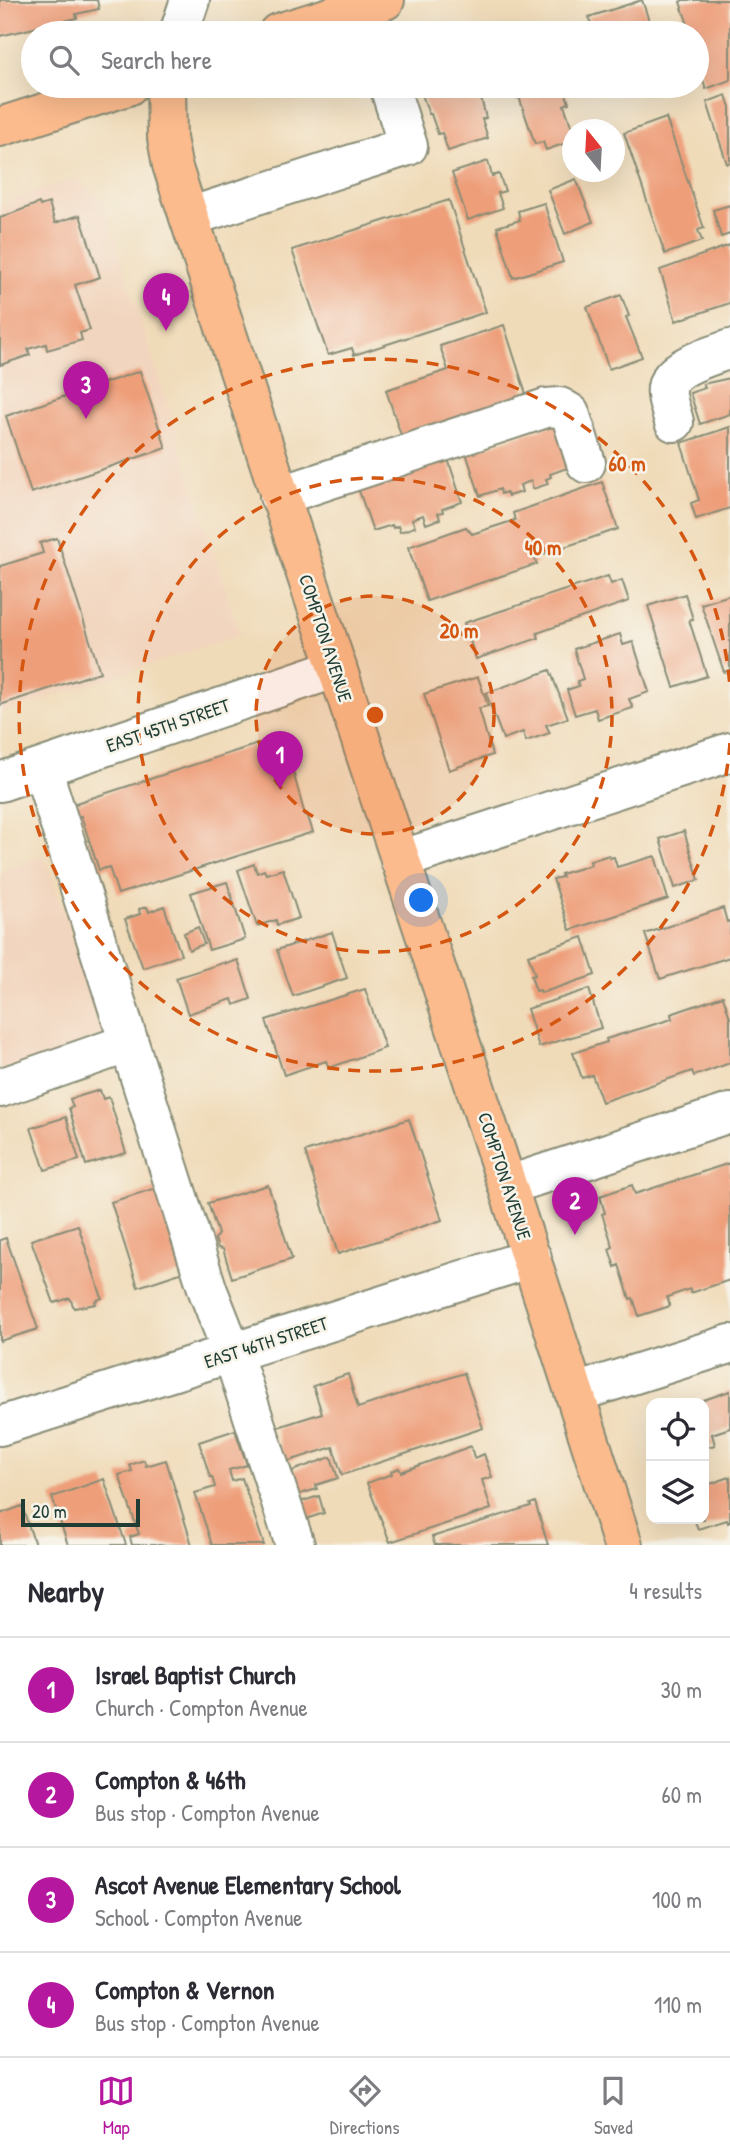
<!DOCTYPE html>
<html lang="en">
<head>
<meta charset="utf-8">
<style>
	body { margin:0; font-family:"Patrick Hand",sans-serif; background:#f2f2f3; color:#2b2b33 }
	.controls { position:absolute; right:21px; bottom:21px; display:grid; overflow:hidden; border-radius:14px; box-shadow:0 7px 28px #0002 }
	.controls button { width:63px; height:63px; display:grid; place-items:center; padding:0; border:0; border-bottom:2px solid #e1e1e2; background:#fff; color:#2b2b33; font:35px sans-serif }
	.compass { position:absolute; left:562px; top:119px; width:63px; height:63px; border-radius:50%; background:#fff; box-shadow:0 7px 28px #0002; rotate:342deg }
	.scale { position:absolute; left:21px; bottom:18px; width:119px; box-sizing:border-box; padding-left:7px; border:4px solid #1f3d34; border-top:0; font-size:19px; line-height:24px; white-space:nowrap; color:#1f3d34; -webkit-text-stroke:5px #f7f3e8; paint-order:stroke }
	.you { position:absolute; left:422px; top:901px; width:24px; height:24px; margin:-18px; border:5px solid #fff; border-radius:50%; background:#1a73e8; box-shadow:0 0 0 10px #1a73e833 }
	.badge { display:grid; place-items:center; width:46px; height:46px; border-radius:50%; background:#b5179e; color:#fff; font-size:23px; font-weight:700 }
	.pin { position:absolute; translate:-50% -58px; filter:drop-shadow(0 2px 4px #0008) }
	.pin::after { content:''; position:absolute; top:37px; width:24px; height:21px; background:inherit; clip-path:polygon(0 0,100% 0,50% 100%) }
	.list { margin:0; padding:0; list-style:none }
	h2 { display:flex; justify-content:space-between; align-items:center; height:91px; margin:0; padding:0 28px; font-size:30px }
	h2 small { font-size:23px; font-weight:400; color:#7c7c81 }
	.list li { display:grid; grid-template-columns:46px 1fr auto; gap:21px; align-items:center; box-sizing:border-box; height:105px; padding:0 28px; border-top:2px solid #e1e1e2 }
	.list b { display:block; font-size:26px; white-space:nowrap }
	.list p { margin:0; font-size:23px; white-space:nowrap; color:#7c7c81 }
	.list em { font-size:23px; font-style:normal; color:#7c7c81 }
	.icon { flex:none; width:38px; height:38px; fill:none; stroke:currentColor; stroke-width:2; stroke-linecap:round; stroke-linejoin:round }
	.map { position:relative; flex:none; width:730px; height:1545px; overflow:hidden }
	.search { position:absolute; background:#fff; box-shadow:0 7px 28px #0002; left:21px; right:21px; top:21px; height:77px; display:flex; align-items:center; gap:18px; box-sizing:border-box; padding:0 24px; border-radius:38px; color:#7c7c81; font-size:26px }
	.sheet { height:511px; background:#fff }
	nav { display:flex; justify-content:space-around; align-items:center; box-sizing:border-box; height:98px; border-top:2px solid #e1e1e2; background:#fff; font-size:19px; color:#7c7c81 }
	nav a { display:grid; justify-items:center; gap:4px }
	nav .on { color:#b5179e }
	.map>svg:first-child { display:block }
	.built { fill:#f2d5be }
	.building { fill:#ee9f7a }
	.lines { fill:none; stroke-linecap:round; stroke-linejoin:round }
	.minor-casing { stroke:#888c76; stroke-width:42 }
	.major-casing { stroke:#888c76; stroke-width:42 }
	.minor { stroke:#fff; stroke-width:38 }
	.major { stroke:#fbbb8d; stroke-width:38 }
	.ring { fill:none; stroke:#d45610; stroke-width:3.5; stroke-dasharray:12 9 }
	.labels { text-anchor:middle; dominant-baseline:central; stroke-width:5; stroke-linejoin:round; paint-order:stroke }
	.street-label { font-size:19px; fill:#1f3d34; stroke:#f7f3e8 }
	.centre { fill:#d45610; stroke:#f7f3e8; stroke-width:3.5 }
	.ring-label { font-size:21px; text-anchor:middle; font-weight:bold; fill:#d45610; stroke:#f7f3e8; stroke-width:5; stroke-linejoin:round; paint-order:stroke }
</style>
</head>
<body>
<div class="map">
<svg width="730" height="1545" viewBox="0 0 730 1545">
	<rect width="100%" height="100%" fill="#f7f3e8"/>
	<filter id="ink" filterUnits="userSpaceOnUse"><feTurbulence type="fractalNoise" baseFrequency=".0143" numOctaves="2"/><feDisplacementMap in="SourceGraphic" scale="14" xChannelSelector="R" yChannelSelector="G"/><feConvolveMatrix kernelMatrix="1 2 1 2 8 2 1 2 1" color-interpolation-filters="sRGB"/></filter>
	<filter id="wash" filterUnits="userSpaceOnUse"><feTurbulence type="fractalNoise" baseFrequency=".00686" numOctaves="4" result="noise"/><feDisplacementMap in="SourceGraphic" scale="28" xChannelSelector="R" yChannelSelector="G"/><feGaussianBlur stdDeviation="1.57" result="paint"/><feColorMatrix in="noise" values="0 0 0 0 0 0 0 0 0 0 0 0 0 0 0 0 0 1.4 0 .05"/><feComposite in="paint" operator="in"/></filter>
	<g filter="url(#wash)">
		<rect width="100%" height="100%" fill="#f0dbb9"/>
		<path class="built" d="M75,178L102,198L240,635L0,714V204Z
			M44,854L107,1041L0,1075V874Z"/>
		<g id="blocks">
			<path class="building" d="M0,0H97L99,9L76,14L77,18L0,36Z
				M642,0L653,33H594L589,17Z
				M683,0H730V80L706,89L697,62V56L705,54L701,43L697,44V33H694L693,29L690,30L680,2Z
				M419,86H478L486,118L482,119L488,138L448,151L442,133L438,134L431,114H429Z
				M513,86H560L561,89L564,88L569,103L564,105L572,128V141L546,150L543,142L535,144L519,97L517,98Z
				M726,95L730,107V162L727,164L707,102Z
				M666,118L704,228L698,230L702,241L665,254L624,133Z
				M488,161L492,176L499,174L505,191L498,193L503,208L468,220L452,173Z
				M576,179L593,222L565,234L548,190Z
				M449,200L486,312L354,355L352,348L328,355L292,250Z
				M39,203L40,206L49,203L55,223L80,215L100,277L75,285L90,330L80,333L82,340L47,350L46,344L28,349L30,355L0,365V218Z
				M544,203L563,262L513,278L497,227L520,220L518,211Z
				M730,205V234L721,237L713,210Z
				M730,245V303L676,321L660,270Z
				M621,295L629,316L626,317L642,357L609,369L587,307Z
				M504,325L527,397L402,438L386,390L448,370L440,346Z
				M140,371L166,448L31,493L6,416Z
				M730,378V414L700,424L690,393L705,388L703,384Z
				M556,424L570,467L550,474L551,477L546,479L548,484L533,489L531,481L520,485L522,492L508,496L506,492L501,494L500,489L480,496L466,453Z
				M730,427V508L696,519L691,503L699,500L681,443Z
				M448,459L462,502L442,509L443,512L438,513L440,519L426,524L423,515L412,519L415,527L400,532L398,526L393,528L392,525L373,531L358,488Z
				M602,482L618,529L534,557L537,564L427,601L408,547L466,527L472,534L515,520L513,513Z
				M57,538L100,672L0,705V566L43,553L40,543Z
				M608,576L611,584L622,580L629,601L537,633L539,638L476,659L464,623Z
				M685,594L693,619L689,620L707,676L674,687L648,606Z
				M730,595V670L724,672L701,604Z
				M620,634L623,645L633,642L649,692L629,699L633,708L598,719L595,709L575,715L567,690L579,686L577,681L583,679L574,649Z
				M550,670L568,718L546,725L550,733L526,741L523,732L503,739L486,693Z
				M478,677L488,706L479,708L492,755L449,770L424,694Z
				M282,736L288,752L285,753L290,769L292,768L305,815L307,814L313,832L118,894L109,867L99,870L81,816L76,817L72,806L77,804L76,803Z
				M684,831L699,880L675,888L660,839Z
				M609,855L610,858L614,857L617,867L655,856L668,899L570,930L553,879L562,877L561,874L591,865L590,861Z
				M254,864L257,873L264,870L266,874L283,869L299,918L277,925L276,920L257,926L238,870Z
				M227,882L245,939L209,950L191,893Z
				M164,906L181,955L143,968L125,919L140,914L139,909L147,907L149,912Z
				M723,908L727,922L730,921V957L660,979L645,934Z
				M198,927L204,944L189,950L184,933Z
				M332,932L347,978L293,996L277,950Z
				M583,937L595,975L541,993L540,990L536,991L531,976L535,975L528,955Z
				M238,960L251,999L234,1005L232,999L188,1014L176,978L226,962V964Z
				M365,989L385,1048L329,1068L326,1061L284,1075L266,1020Z
				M589,989L601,1028L539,1047L527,1009Z
				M723,996L730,1018V1063L694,1076L692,1071L602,1102L592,1075L582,1078L573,1053L607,1042L606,1039L672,1019L671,1014Z
				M100,1090L103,1099L109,1097L126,1153L86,1165L69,1108L73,1107L70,1099Z
				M66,1117L79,1160L45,1170L31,1128Z
				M409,1119L442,1220L338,1254L305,1152Z
				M730,1163V1280L691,1293L690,1289L667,1297L670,1306L639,1316L633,1298L630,1299L619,1265L615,1267L609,1249L613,1247L602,1214L605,1213L600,1196L632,1185L635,1194Z
				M268,1185L292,1259L232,1278L223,1249L218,1248L215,1239L218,1234L208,1203Z
				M156,1188L183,1272L138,1287L111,1202Z
				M78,1225L102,1298L95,1301L96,1304L74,1308L70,1298L54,1303L31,1240Z
				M6,1238L38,1329L0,1341V1240Z
				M464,1373L483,1428L342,1475L333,1447L286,1462L275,1428L322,1413L313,1386L348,1374L358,1408Z
				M730,1391V1428L712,1434L715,1445L704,1448V1403H695Z
				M235,1430L247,1465L229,1470L232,1481L242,1478L264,1545H212L195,1493L215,1487L212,1477H210L199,1442Z
				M471,1446L474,1458L484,1454L492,1477L482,1480L491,1509L390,1542L367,1483L392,1474L391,1471L399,1468L401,1472Z
				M331,1457L338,1478L316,1485L317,1489L297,1495L289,1472Z
				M144,1460L146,1466L166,1460L192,1545H132L130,1537L139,1534L119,1475L132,1471L130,1465Z
				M730,1477V1522L728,1523L727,1520L698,1529L694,1519H704V1486Z
				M104,1479L126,1545H68L52,1497Z
				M319,1496L324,1513L306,1519L300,1502Z
				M535,1502L548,1545H435L432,1537L531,1506L530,1504Z
				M22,1506L35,1545H0V1514Z"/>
		</g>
	</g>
	<g filter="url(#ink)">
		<use href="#blocks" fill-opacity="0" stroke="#888c76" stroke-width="2"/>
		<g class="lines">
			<defs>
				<path id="minor" d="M363,7L372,33
					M179,33L190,0
					M189,217L408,146L389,86
					M674,422C672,413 668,404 667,395C663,367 710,357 730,349
					M279,496L546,408L560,407L570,413L586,463
					M0,782L337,668
					M400,860L730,752
					M129,1043L208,1291L232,1352L295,1545
					M0,1088L129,1043L42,768
					M509,1185L730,1113
					M575,1393L730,1344
					M0,1426L532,1258"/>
				<path id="major" d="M278,33L385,0
					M166,86L167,138L172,165C321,625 477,1083 623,1545
					M0,127L128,86"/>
			</defs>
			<use href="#minor" class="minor-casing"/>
			<use href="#major" class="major-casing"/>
			<use href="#minor" class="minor"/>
			<use href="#major" class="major"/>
		</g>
	</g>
	<circle cx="375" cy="715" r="119" fill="#d45610" fill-opacity=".12"/>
	<g class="ring">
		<circle cx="375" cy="715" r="119"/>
		<circle cx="375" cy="715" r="237"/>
		<path d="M730 743A356 356 0 1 1 730 687"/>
	</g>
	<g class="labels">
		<g class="street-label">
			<text transform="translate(326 638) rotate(72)">COMPTON AVENUE</text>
			<text transform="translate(168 725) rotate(-19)">EAST 45TH STREET</text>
			<text transform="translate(505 1176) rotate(72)">COMPTON AVENUE</text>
			<text transform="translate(266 1342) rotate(-18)">EAST 46TH STREET</text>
		</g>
	</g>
	<circle cx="375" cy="715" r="10" class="centre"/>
	<g class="ring-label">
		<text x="627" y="471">60 m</text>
		<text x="543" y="555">40 m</text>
		<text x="459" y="638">20 m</text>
	</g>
</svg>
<div class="controls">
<button><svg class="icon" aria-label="locate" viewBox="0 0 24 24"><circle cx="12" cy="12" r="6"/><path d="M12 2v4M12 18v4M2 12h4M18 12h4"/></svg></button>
<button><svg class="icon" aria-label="layers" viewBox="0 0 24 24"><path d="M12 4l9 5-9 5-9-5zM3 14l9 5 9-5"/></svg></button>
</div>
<svg class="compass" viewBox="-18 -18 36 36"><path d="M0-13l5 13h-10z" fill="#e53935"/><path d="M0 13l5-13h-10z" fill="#7c7c81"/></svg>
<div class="scale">20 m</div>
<div class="you"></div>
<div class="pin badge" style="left:280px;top:789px">1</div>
<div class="pin badge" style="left:575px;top:1235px">2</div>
<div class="pin badge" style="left:86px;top:419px">3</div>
<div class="pin badge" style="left:166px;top:331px">4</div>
<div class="search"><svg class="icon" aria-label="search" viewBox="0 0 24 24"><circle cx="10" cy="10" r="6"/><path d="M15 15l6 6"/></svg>Search here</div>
</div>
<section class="sheet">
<h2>Nearby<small>4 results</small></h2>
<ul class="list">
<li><span class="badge">1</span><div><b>Israel Baptist Church</b><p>Church · Compton Avenue</p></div><em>30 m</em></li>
<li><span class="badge">2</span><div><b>Compton &amp; 46th</b><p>Bus stop · Compton Avenue</p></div><em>60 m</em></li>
<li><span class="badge">3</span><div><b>Ascot Avenue Elementary School</b><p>School · Compton Avenue</p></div><em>100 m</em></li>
<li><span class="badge">4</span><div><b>Compton &amp; Vernon</b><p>Bus stop · Compton Avenue</p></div><em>110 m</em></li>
</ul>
</section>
<nav>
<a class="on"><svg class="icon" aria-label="map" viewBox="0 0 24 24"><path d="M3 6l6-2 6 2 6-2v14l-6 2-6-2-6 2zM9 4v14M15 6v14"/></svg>Map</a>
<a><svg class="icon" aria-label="directions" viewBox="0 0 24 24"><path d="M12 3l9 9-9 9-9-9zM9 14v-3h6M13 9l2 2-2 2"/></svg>Directions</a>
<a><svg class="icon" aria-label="saved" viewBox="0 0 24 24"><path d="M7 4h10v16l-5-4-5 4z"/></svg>Saved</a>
</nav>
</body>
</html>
